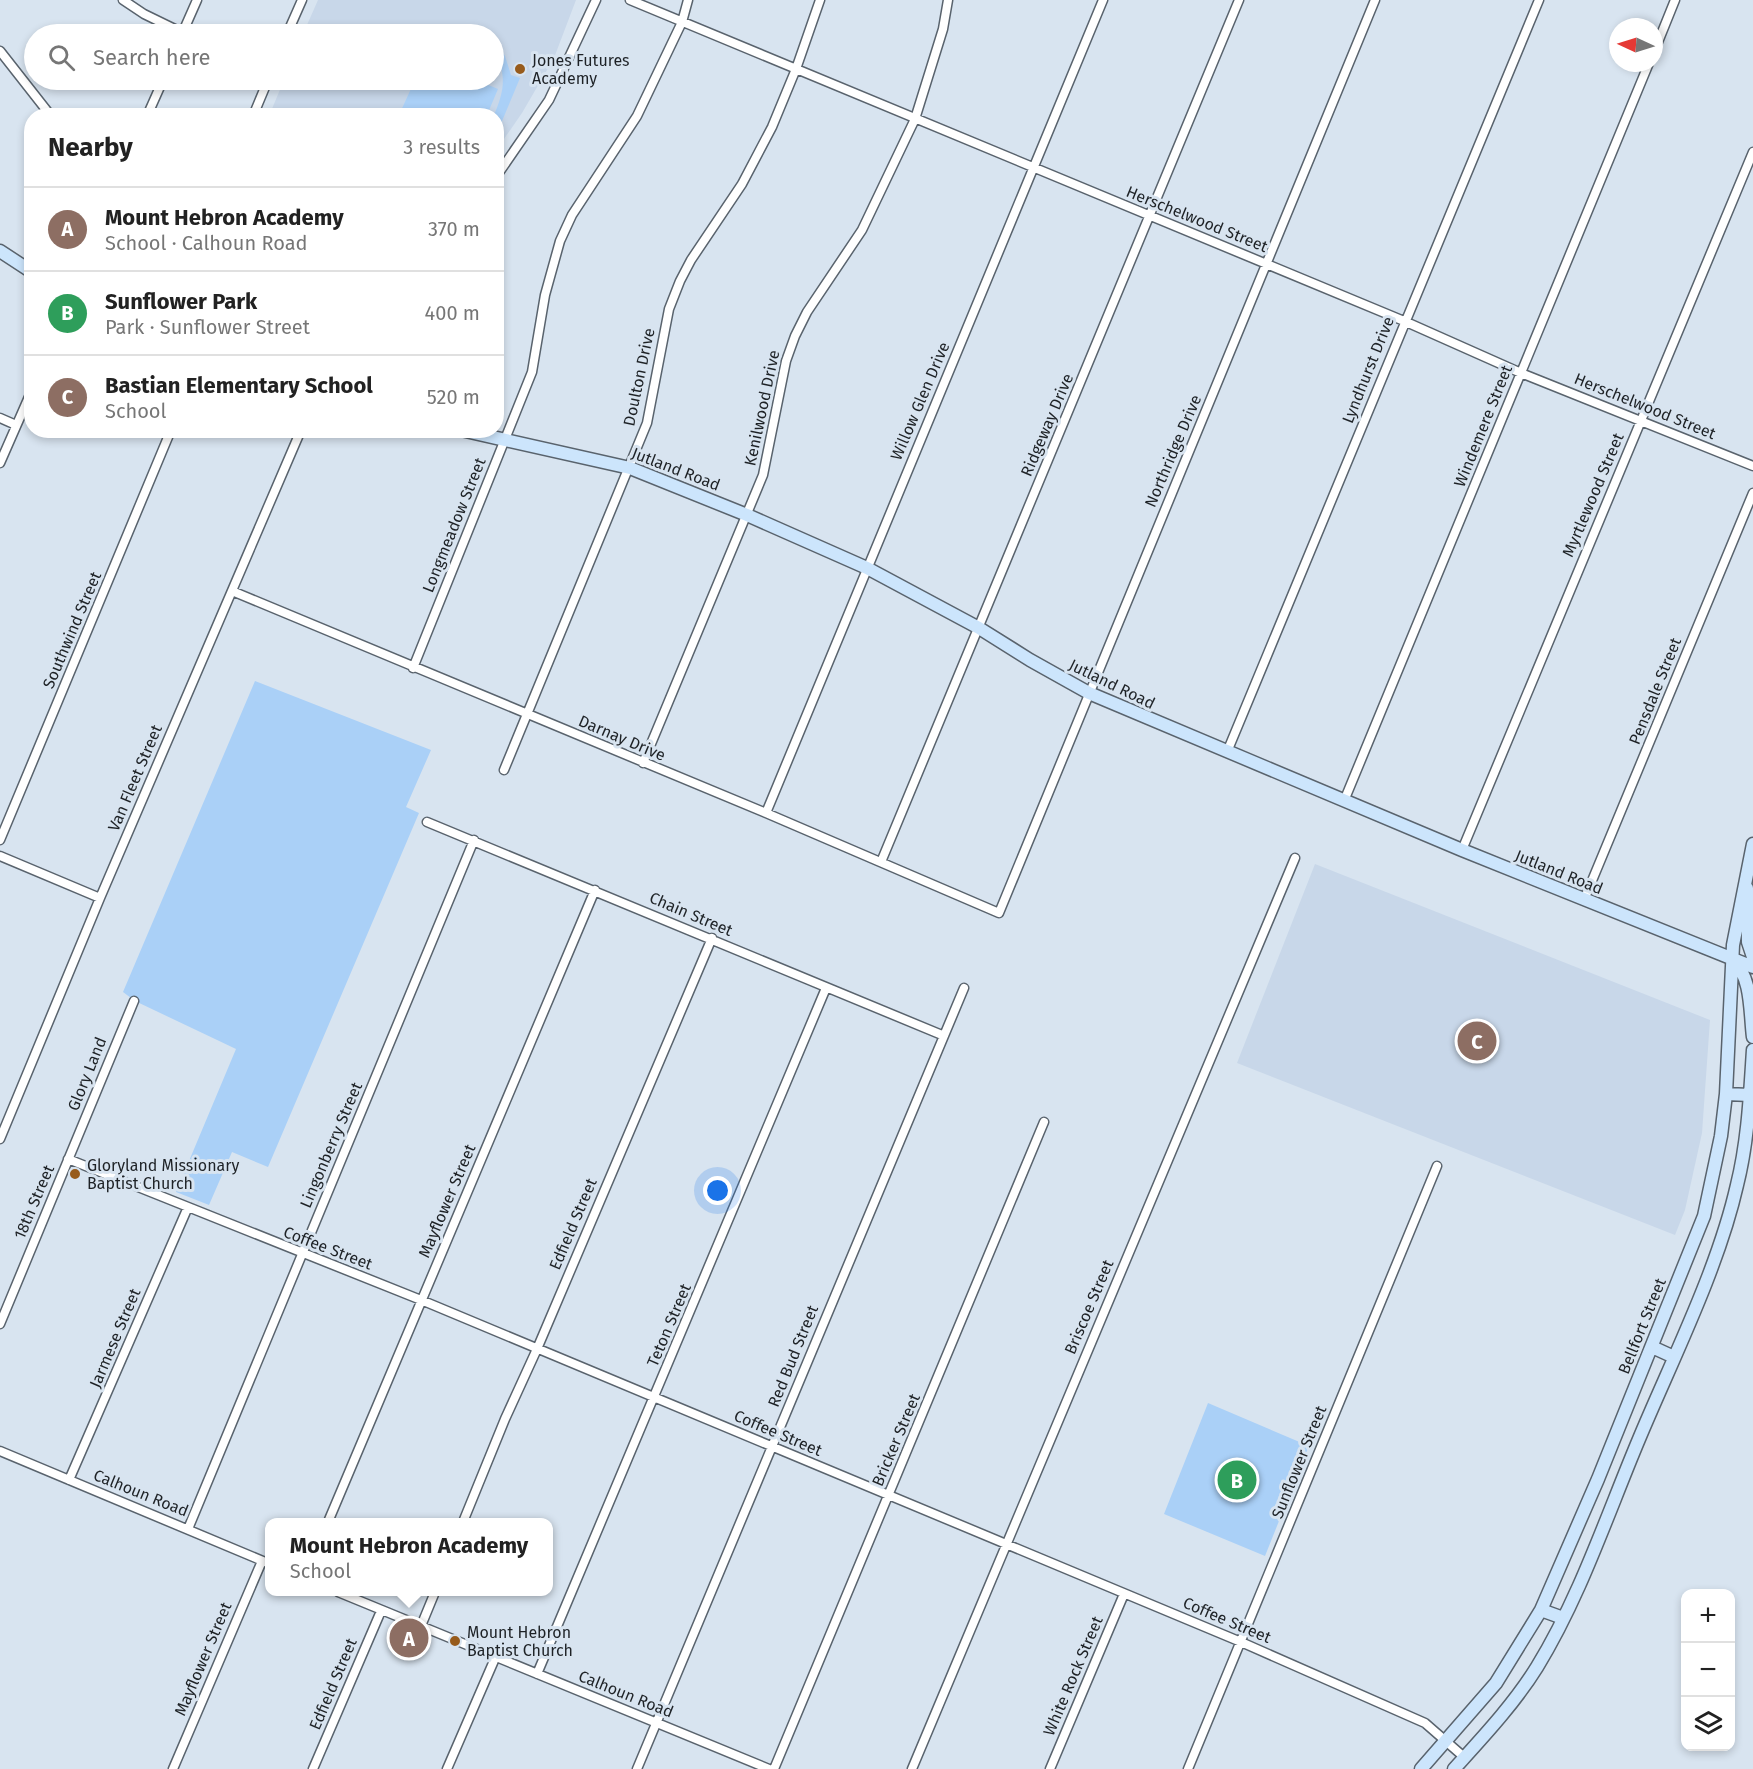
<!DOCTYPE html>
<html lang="en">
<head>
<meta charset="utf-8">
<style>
	body { margin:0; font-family:"Fira Sans",sans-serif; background:#f2f2f2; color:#222 }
	.controls { position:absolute; right:18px; bottom:18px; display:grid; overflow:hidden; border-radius:12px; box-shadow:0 3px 9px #0003 }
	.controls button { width:54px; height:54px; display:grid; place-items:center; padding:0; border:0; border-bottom:2px solid #e0e0e0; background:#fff; color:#222; font:30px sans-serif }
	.compass { position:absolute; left:1609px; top:18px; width:54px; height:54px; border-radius:50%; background:#fff; box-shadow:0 3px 9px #0003; rotate:274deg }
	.you { position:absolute; left:718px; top:1191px; width:21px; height:21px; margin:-15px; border:4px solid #fff; border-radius:50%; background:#1a73e8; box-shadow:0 0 0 9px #1a73e833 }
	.badge { display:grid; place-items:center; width:39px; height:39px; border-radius:50%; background:#2563eb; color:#fff; font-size:20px; font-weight:700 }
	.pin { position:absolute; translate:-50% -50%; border:3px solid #fff; box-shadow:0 2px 6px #0006 }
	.popup { position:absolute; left:265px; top:1518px; width:288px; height:78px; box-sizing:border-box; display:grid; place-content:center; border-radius:12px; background:#fff; filter:drop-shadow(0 2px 4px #0005); font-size:20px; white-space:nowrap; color:#767676 }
	.popup b { font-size:22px; color:#222 }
	.popup::after { content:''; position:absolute; left:50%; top:100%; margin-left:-12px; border:12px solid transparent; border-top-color:#fff }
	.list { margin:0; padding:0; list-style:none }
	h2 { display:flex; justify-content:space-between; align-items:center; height:78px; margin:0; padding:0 24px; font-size:26px }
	h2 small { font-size:20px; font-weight:400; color:#767676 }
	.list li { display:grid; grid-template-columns:39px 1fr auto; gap:18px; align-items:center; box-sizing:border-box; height:84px; padding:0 24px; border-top:2px solid #e0e0e0 }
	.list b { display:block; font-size:22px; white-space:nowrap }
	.list p { margin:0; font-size:20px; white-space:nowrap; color:#767676 }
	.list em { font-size:20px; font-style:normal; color:#767676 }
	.icon { flex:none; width:33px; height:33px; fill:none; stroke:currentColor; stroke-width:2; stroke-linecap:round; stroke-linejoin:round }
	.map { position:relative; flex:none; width:1753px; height:1769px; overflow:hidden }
	.search { position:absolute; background:#fff; box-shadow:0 3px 9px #0003; left:24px; top:24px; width:480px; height:66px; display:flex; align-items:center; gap:15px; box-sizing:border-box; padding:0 21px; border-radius:33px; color:#767676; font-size:22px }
	.panel { position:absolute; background:#fff; box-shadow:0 3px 9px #0003; left:24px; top:108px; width:480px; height:330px; border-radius:24px }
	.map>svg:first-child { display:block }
	.built { fill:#c8d7e9 }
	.green { fill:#aad0f7 }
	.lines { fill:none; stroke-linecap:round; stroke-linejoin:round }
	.street-casing { stroke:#59636d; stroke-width:11 }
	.secondary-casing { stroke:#59636d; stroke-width:15 }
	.street { stroke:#fff; stroke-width:8 }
	.secondary { stroke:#cce5fc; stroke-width:12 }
	.poi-dot { fill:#975b1c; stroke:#d8e4f0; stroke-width:2 }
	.labels { text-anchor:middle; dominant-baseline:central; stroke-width:6; stroke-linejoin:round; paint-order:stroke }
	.poi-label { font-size:16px; fill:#1e2226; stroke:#d8e4f0; text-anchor:start }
	.street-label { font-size:16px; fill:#1e2226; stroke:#d8e4f0 }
</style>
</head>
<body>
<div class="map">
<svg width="1753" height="1769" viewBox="0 0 1753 1769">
	<rect width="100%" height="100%" fill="#d8e4f0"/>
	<path class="built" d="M318,0H576L554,58L522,113L497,149L496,116H269L284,80H494V34H303Z
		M1315,864L1710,1020L1702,1133L1685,1210L1675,1235L1237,1063Z"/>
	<path class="green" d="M450,24L466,25L485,34H418L434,26Z
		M494,41L505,56L511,75L520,78L497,133L496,116L494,115C500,101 506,85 501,68C497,58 493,53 494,41Z
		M415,80H476L498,89L487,115H399Z
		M255,681L431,750L406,807L419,813L268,1167L232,1152L209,1205L176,1192L236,1049L135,1001L123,992Z
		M1208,1403L1309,1446L1265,1556L1164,1514Z"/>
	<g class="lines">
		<defs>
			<path id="street" d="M123,0L144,14L183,33
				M630,0L1404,321L1521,373L1753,466
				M182,34L197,0
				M287,34L302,0
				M0,51L51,116
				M1654,52L1675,0
				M147,116L163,80
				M253,116L268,80
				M496,177L549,100L596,0
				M0,418L16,425
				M0,463L32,390
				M232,591L766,813L999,913L1375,0
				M413,668L532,372L545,295L560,241L572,215L637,116L682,22L688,0
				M1227,752L1539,0
				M643,763L763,475L786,361L795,336L807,312L862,230L915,119L943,29L948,0
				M504,770L647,423L669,309L680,281L691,260L742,184L772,127L796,69L820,0
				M1344,801L1649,63
				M766,813L1103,0
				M427,822L942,1035
				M0,840L171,430
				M1462,850L1753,152
				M0,856L100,898
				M881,862L1239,0
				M1584,900L1753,493
				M0,1139L100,898L301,430
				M68,1159L421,1300L1241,1642L1425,1723L1464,1757
				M0,1324L134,1001
				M0,1451L270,1564
				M69,1480L188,1207
				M328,1522L595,890
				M463,1522L505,1419L537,1349L712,938
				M188,1529L474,840
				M338,1592L769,1769
				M421,1626L435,1592
				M537,1674L826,988
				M173,1769L262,1561
				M313,1769L381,1611
				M447,1769L496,1656
				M637,1769L964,988
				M774,1769L1044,1122
				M912,1769L1295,858
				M1050,1769L1124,1594
				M1188,1769L1437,1166"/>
			<path id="secondary" d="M0,251L32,272
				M461,430L630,468L747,515L867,568L979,628L1030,660L1089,693L1462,850L1753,967
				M1747,888L1748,942L1753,957
				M1734,962C1752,977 1750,1014 1753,1037
				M1726,1094L1750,1095
				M1652,1347L1674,1357
				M1541,1610L1563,1618
				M1421,1769L1496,1683L1541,1610L1598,1479L1704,1216L1721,1136L1726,1094L1733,945L1753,844
				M1454,1769C1483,1737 1514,1704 1537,1667C1580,1597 1607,1515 1639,1439C1672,1360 1718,1269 1737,1185C1748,1141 1750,1095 1753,1050"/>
		</defs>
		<use href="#street" class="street-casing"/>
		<use href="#secondary" class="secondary-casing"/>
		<use href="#street" class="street"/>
		<use href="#secondary" class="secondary"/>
	</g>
	<g class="poi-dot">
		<circle cx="520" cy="69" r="6"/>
		<circle cx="75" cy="1174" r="6"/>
		<circle cx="455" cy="1641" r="6"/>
	</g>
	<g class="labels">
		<g class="poi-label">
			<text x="532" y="60">Jones Futures<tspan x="532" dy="18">Academy</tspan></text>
			<text x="87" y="1165">Gloryland Missionary<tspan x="87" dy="18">Baptist Church</tspan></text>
			<text x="467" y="1632">Mount Hebron<tspan x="467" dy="18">Baptist Church</tspan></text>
		</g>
		<g class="street-label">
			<text transform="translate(1197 219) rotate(22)">Herschelwood Street</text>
			<text transform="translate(1368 370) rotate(-68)">Lyndhurst Drive</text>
			<text transform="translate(639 377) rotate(-78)">Doulton Drive</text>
			<text transform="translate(920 401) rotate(-67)">Willow Glen Drive</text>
			<text transform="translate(1645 406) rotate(22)">Herschelwood Street</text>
			<text transform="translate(762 408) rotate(-78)">Kenilwood Drive</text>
			<text transform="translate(1047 425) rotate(-67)">Ridgeway Drive</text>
			<text transform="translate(1483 426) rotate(-68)">Windemere Street</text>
			<text transform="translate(1173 451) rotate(-67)">Northridge Drive</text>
			<text transform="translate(676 469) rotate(21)">Jutland Road</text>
			<text transform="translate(1593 495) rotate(-67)">Myrtlewood Street</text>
			<text transform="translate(454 525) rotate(-68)">Longmeadow Street</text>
			<text transform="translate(72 630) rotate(-67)">Southwind Street</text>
			<text transform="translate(1112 684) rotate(26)">Jutland Road</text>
			<text transform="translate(1655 691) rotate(-68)">Pensdale Street</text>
			<text transform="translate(622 738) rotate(23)">Darnay Drive</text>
			<text transform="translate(135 778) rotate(-67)">Van Fleet Street</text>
			<text transform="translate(1559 872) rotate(22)">Jutland Road</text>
			<text transform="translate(691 914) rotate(23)">Chain Street</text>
			<text transform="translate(87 1074) rotate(-68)">Glory Land</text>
			<text transform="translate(331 1145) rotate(-67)">Lingonberry Street</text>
			<text transform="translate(447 1201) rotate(-67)">Mayflower Street</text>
			<text transform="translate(34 1202) rotate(-67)">18th Street</text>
			<text transform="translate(573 1224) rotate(-67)">Edfield Street</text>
			<text transform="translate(328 1248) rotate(21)">Coffee Street</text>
			<text transform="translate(1089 1307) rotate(-67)">Briscoe Street</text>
			<text transform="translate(669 1325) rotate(-67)">Teton Street</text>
			<text transform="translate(1642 1326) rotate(-68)">Bellfort Street</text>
			<text transform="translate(115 1338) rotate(-67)">Jarmese Street</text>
			<text transform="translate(793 1356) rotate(-68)">Red Bud Street</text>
			<text transform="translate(778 1433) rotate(23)">Coffee Street</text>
			<text transform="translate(896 1440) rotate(-67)">Bricker Street</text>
			<text transform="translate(1299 1462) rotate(-68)">Sunflower Street</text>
			<text transform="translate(141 1493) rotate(22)">Calhoun Road</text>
			<text transform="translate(1227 1620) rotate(23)">Coffee Street</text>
			<text transform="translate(203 1659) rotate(-67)">Mayflower Street</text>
			<text transform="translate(1073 1676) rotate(-67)">White Rock Street</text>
			<text transform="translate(333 1684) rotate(-67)">Edfield Street</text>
			<text transform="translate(626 1694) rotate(22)">Calhoun Road</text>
		</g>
	</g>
</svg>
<div class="controls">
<button>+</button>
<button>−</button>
<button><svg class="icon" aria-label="layers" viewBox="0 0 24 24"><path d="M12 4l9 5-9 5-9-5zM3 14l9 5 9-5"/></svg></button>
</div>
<svg class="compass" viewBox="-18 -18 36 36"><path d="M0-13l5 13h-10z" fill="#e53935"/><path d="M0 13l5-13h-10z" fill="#767676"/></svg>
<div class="you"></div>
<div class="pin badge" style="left:409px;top:1638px;background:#8d6e63">A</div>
<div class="popup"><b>Mount Hebron Academy</b>School</div>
<div class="pin badge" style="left:1237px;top:1480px;background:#2e9e5b">B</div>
<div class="pin badge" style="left:1477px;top:1041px;background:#8d6e63">C</div>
<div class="search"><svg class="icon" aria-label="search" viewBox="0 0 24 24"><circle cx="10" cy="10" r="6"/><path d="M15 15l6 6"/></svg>Search here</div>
<section class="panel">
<h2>Nearby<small>3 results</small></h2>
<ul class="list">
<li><span class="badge" style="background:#8d6e63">A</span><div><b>Mount Hebron Academy</b><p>School · Calhoun Road</p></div><em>370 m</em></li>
<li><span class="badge" style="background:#2e9e5b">B</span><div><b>Sunflower Park</b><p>Park · Sunflower Street</p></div><em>400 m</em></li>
<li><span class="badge" style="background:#8d6e63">C</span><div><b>Bastian Elementary School</b><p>School</p></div><em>520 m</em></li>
</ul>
</section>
</div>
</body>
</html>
